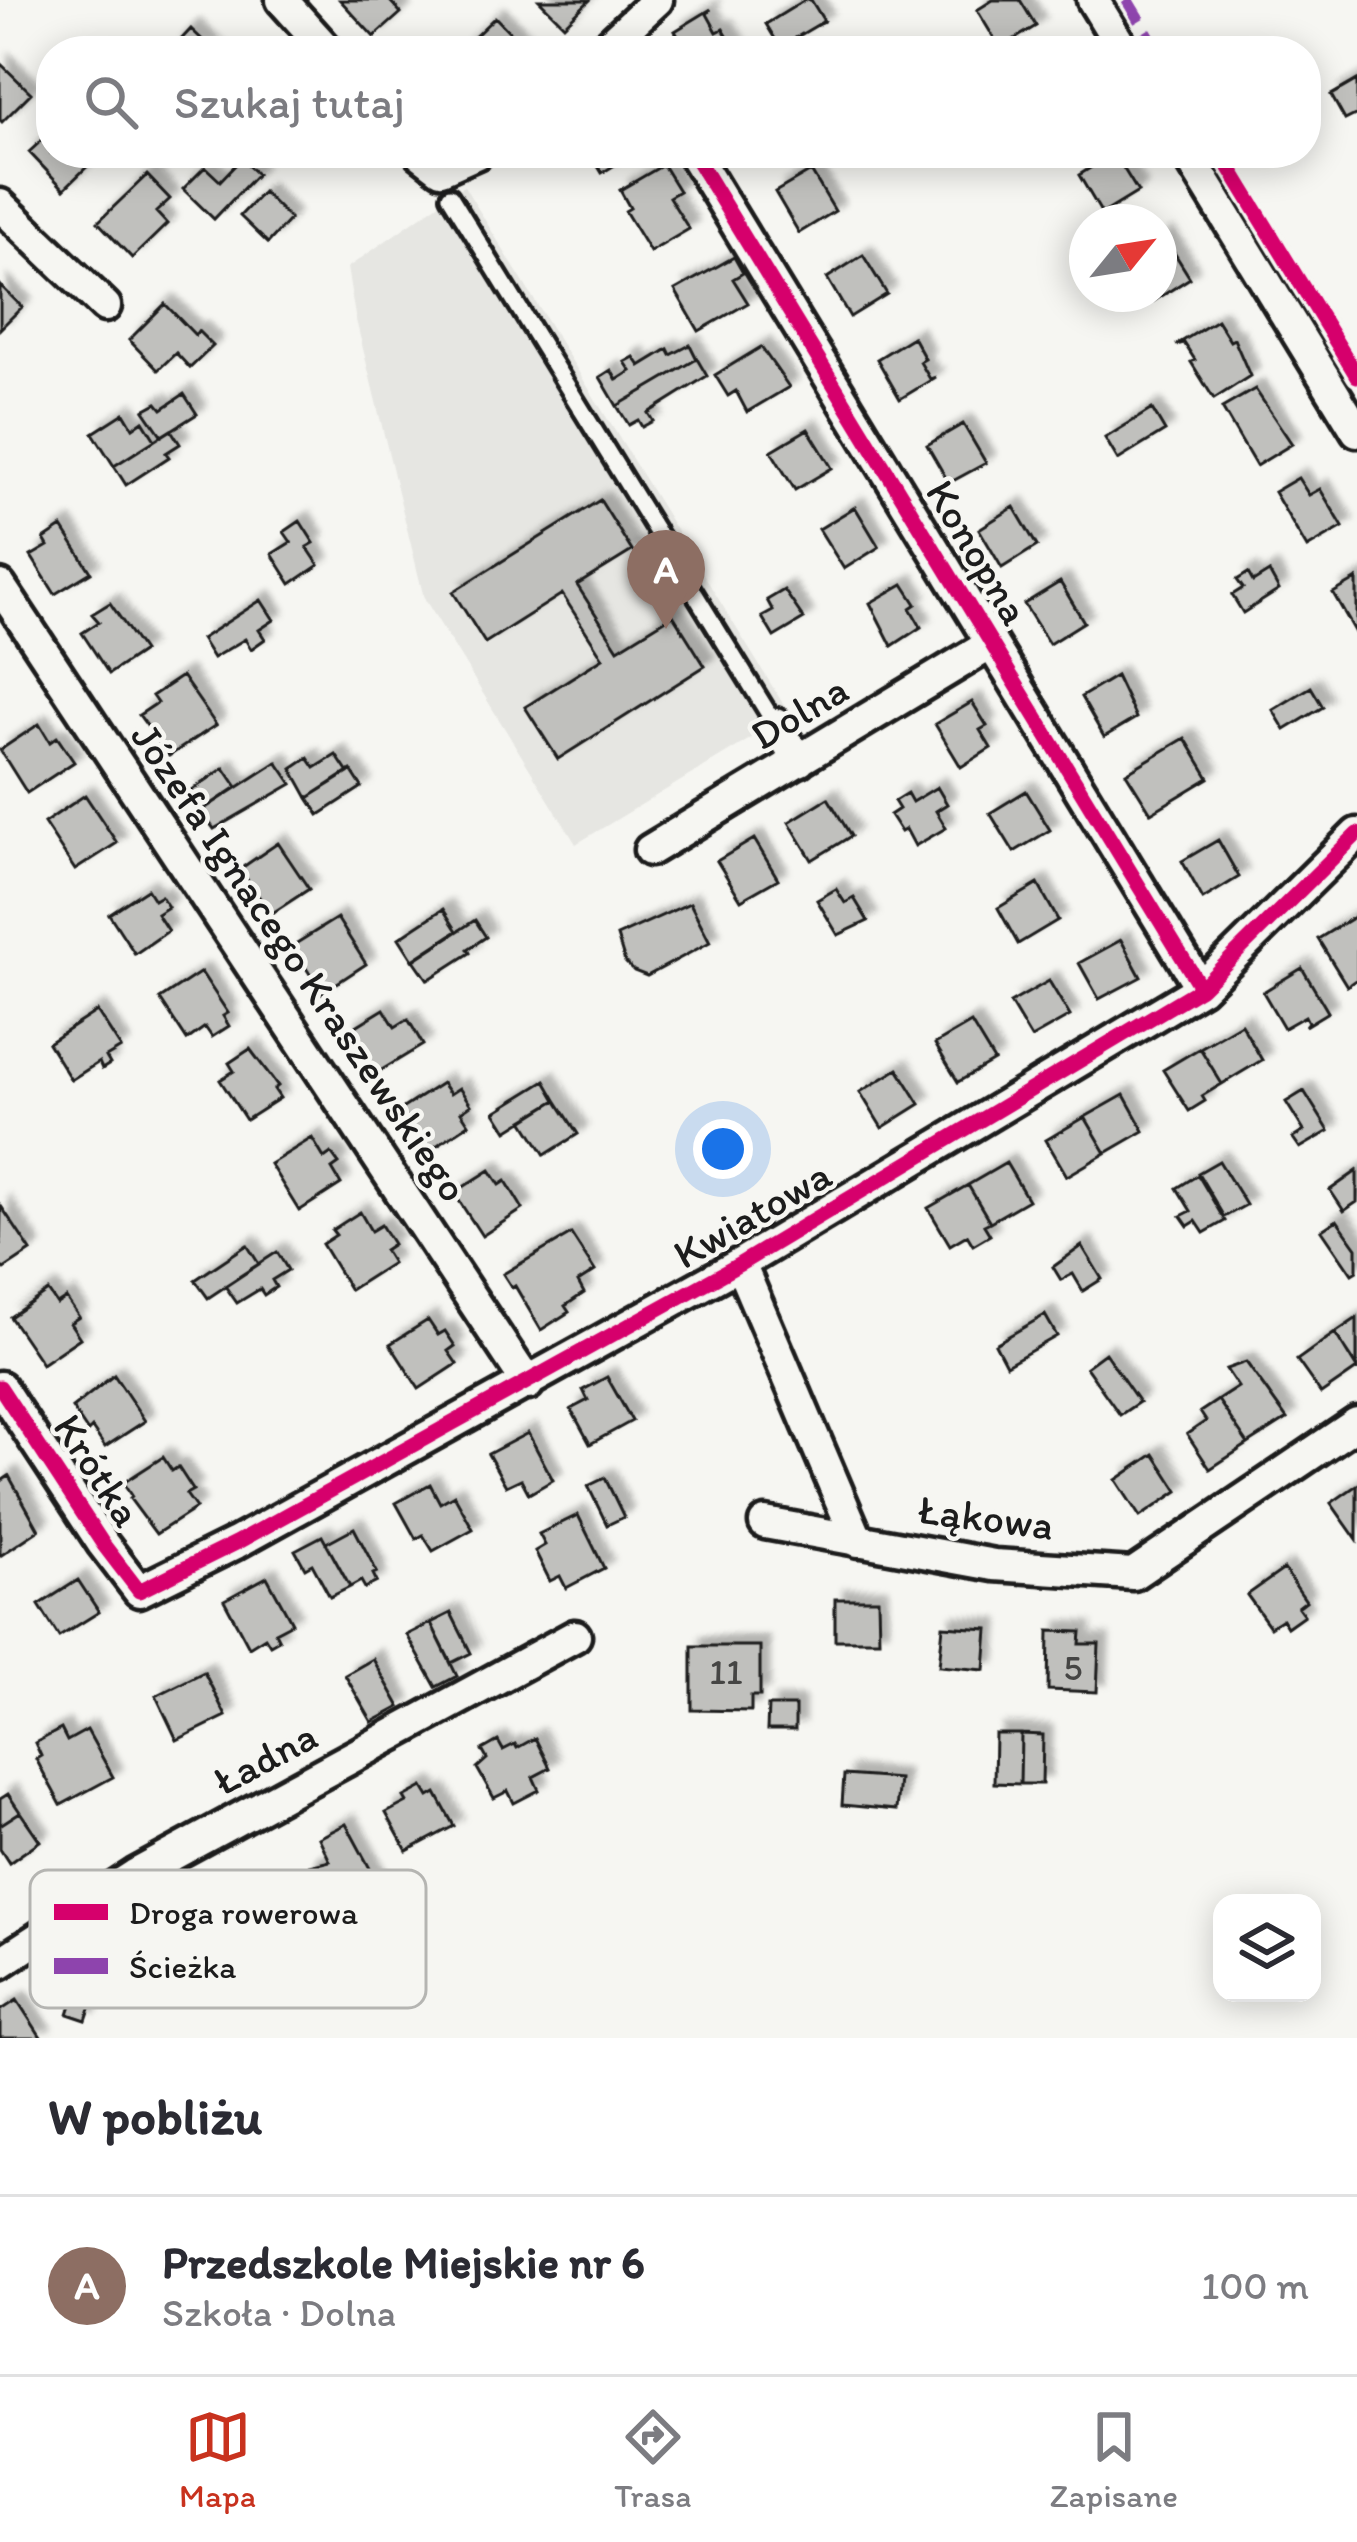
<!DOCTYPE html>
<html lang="pl">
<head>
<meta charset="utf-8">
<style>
	body { margin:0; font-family:Itim,sans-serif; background:#f2f2f3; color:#2b2b33 }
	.controls { position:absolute; right:36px; bottom:36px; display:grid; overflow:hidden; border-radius:24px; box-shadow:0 6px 30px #0003 }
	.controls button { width:108px; height:108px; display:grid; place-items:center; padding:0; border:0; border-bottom:3px solid #e1e1e2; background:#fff; color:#2b2b33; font:60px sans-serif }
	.compass { position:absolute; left:1069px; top:204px; width:108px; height:108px; border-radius:50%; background:#fff; box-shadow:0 6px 30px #0003; rotate:60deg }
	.you { position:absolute; left:723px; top:1149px; width:42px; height:42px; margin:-30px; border:9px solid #fff; border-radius:50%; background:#1a73e8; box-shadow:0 0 0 18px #1a73e833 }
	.badge { display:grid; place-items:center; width:78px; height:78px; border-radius:50%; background:#c8321e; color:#fff; font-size:39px; font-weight:700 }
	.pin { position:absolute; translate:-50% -99px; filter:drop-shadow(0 3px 6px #0008) }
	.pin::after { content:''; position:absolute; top:63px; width:42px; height:36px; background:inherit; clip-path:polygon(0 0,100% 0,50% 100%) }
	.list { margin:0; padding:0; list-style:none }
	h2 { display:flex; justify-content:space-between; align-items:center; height:156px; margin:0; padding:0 48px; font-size:51px }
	h2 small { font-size:39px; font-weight:400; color:#7c7c81 }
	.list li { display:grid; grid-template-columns:78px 1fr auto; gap:36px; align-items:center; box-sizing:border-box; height:180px; padding:0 48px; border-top:3px solid #e1e1e2 }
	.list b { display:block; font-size:45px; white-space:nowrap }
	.list p { margin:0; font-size:39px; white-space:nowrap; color:#7c7c81 }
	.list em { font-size:39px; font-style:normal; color:#7c7c81 }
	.icon { flex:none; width:66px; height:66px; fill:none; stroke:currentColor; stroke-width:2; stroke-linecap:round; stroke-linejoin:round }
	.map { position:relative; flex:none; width:1357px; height:2038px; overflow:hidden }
	.search { position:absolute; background:#fff; box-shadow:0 6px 30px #0003; left:36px; right:36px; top:36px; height:132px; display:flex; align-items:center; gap:30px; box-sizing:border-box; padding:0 42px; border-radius:48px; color:#7c7c81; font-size:45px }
	.sheet { height:336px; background:#fff }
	nav { display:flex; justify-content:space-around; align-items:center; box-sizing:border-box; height:168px; border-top:3px solid #e1e1e2; background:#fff; font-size:33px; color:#7c7c81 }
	nav a { display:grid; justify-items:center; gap:6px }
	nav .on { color:#c8321e }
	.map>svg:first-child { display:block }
	.built { fill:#e6e6e2 }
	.building { fill:#c0c0bd; stroke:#1c1c1c; stroke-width:3; filter:url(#shadow) }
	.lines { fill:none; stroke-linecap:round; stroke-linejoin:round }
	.service-casing { stroke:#1c1c1c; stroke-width:24 }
	.minor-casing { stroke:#1c1c1c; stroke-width:39 }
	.service { stroke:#f6f6f2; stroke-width:15 }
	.minor { stroke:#f6f6f2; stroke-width:30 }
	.quiet { stroke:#8e44ad; stroke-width:12; stroke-dasharray:24 12; stroke-linecap:butt }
	.cycleway-casing { stroke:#f6f6f2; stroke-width:22 }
	.cycleway { stroke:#d6006c; stroke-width:15 }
	.labels { text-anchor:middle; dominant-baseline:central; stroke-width:9; stroke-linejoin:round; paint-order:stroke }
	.number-label { font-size:36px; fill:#454544 }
	.street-label { font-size:42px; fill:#1c1c1c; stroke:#f6f6f2 }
	.key { fill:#f6f6f2; stroke:#b5b5b2; stroke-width:3 }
	.key-label { font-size:33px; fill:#1c1c1c }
</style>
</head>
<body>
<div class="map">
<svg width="1357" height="2038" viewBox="0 0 1357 2038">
	<defs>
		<filter id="shadow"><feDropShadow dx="9" dy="-9" stdDeviation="3" flood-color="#0004"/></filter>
	</defs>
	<rect width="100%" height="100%" fill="#f6f6f2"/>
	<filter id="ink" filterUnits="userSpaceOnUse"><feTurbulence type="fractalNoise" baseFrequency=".00833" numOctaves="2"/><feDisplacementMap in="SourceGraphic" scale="24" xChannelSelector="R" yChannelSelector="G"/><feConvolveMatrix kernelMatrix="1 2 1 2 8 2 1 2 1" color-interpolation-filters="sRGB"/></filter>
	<g filter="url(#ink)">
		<path class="built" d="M464,186L790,715L576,844L424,598L355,316L347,268Z"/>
		<path class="building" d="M340,0H389L401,13L374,37Z
			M539,0H590L564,25Z
			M805,0H811L824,21L780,47L766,24Z
			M993,0H1020L1036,26L1000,48L977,10Z
			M711,9L707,14L717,32L723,29L735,49L687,51L675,31Z
			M495,17L524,47L520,51H464L462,49Z
			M191,29L214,51H177L174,47Z
			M0,63L31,93L2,122L0,120Z
			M1357,80V114L1345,120L1331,95Z
			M51,132V153H94L91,156L95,159L64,189L29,152Z
			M590,153H634L602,173Z
			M1114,153L1138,192L1102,214L1079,175Z
			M241,159L257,174L214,219L183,189L205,167L220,181Z
			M663,165L679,191L669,197L689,229L650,252L625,211L630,208L620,190Z
			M811,171L835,211L799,233L775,192Z
			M147,175L170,199L156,212L167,224L132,258L98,222Z
			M263,192L290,219L268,243L240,216Z
			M1165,238L1190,278L1154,301L1150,294H1159V241Z
			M863,255L887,294L850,317L827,278Z
			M734,257L743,273L733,279L748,303L699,331L675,290Z
			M0,285L22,307L0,329Z
			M165,304L195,335L198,331L213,346L190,368L176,353L158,370L129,340Z
			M1217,320L1230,341L1234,339L1250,376L1214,399L1191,362L1195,360L1184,343L1176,345Z
			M913,337L925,359L920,362L930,379L936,377L900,399L877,359Z
			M690,345L697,359L617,406L600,377L611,370L617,380L631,371L625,362L634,357L640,366L668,349L671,355Z
			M761,347L789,387L747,412L736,391L728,396L715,375Z
			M697,359L707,376L648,413L653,421L642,427L638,420L629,425L617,406Z
			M1255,389L1292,444L1256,466L1222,408Z
			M184,394L197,414L162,436L144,410L157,403L162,409Z
			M1152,409L1165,431L1118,460L1105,438Z
			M124,413L133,428L143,421L155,440L114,466L93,433Z
			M963,424L986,463L949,483L927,445Z
			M808,429L832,468L795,490L771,451Z
			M171,430L180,444L166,453L169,457L126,485L114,466Z
			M1298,478L1309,495L1320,489L1343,527L1307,548L1274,492Z
			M600,500L632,551L577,585L618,649L673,615L705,666L558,759L525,707L603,658L562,594L485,643L453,592Z
			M855,507L879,547L844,569L819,529Z
			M1014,507L1037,546L1002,568L979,529Z
			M300,521L314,543L307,547L319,565L291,584L272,554L291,542L284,532Z
			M62,527L91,572L55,594L31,556L48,546L44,539Z
			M1269,572L1279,590L1243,613L1232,595L1243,588L1237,580L1248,573L1253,582Z
			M1357,579V633H1356L1333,593Z
			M1060,582L1084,622L1049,644L1024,604Z
			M903,584L916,604L910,608L921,627L892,646L870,603Z
			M784,590L804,619L774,637L762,617L773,611L767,600Z
			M261,600L274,620L259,630L265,639L251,649L245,639L213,658L201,639Z
			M110,603L143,651L109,674L82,633L99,622L92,614Z
			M182,676L216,725L169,756L139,715L157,703L152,696Z
			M1116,676L1136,718L1104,737L1081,697Z
			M1311,687L1323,707L1285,730L1273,710Z
			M972,702L987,726L980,730L991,748L961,767L935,724Z
			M39,724L50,742L57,737L74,762L27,793L0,750Z
			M1185,738L1209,778L1151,813L1126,773Z
			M336,755L348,773L308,798L292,769L308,758L315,768Z
			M277,762L292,784L214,829L201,811Z
			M224,768L237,787L201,811L189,792Z
			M351,770L362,787L319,815L308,798Z
			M937,787L947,804L936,811L946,828L915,846L906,829L901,832L890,815L899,809L894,801L907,793L912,802Z
			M1026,791L1050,830L1014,852L990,813Z
			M85,795L117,843L75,870L44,823Z
			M828,798L851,836L812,860L789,822Z
			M754,839L778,879L741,900L717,861Z
			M1218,840L1239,877L1203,899L1182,861Z
			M278,843L309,889L271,914L240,869Z
			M1038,884L1058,920L1018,944L998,908Z
			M147,889L154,900L161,896L168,907L157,914L168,931L135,954L109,914Z
			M836,889L845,903L854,898L868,921L838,935L817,900Z
			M690,903L710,942L647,976L634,971L625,962L617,936Z
			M443,909L457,931L413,960L399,938Z
			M1357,915V979L1347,986L1318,939Z
			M337,918L366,964L322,993L292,946Z
			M475,920L486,937L468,949L470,953L428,980L414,960Z
			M1121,940L1141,977L1099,999L1079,963Z
			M1302,968L1328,1012L1305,1026L1308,1022L1305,1016L1284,1028L1263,992Z
			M201,972L228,1013L223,1016L229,1026L212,1037L205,1027L187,1040L160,999Z
			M1049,981L1070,1016L1031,1038L1010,1003Z
			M384,1009L395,1027L408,1019L423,1045L375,1074L348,1031Z
			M97,1011L121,1048L106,1057L110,1064L102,1069L99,1062L71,1080L48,1043Z
			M971,1023L994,1061L958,1082L935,1044Z
			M1241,1024L1262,1060L1222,1084L1200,1048Z
			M1200,1048L1222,1084L1202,1096L1205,1101L1189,1111L1163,1070Z
			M250,1049L278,1086L274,1089L280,1098L246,1120L220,1080L234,1071L229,1063Z
			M898,1069L920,1104L882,1128L860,1092Z
			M545,1081L556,1100L507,1131L495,1112Z
			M442,1083L450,1094L459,1088L471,1105L461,1112L469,1124L427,1152L400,1110Z
			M1304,1091L1329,1131L1300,1148L1293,1138L1304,1131L1286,1102Z
			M1124,1095L1144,1131L1106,1153L1085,1117Z
			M556,1100L578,1134L545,1155L523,1120Z
			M1085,1117L1106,1153L1067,1176L1046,1140Z
			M312,1138L324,1158L331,1153L339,1164L332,1169L341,1184L299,1211L270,1164Z
			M1219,1161L1246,1205L1224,1217L1198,1173Z
			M1006,1163L1028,1200L990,1222L968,1185Z
			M490,1170L500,1185L506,1181L523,1209L482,1236L454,1193Z
			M1357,1171V1202L1344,1211L1330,1190Z
			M1198,1175L1225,1221L1204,1233L1196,1221L1188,1226L1181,1216L1191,1211L1177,1188Z
			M968,1185L990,1222L984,1225L990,1235L973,1245L967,1235L950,1245L928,1208Z
			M1,1206L31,1251L4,1269L0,1266Z
			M360,1212L371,1231L381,1225L393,1244L384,1250L392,1263L350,1290L322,1244L336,1235L332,1230Z
			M1337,1220L1357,1248V1271L1352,1274L1322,1230Z
			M571,1234L595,1271L578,1282L584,1293L565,1306L569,1312L541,1330L515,1286L512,1288L503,1274Z
			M247,1245L259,1264L208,1298L195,1280Z
			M1082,1246L1102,1279L1083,1291L1073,1274L1061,1280L1053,1267Z
			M277,1252L288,1270L272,1280L276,1287L264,1295L260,1289L237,1303L225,1286Z
			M48,1291L57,1304L66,1298L79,1317L70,1323L80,1338L42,1364L10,1317Z
			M1045,1315L1057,1336L1006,1365L995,1344Z
			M1357,1318V1366L1335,1333Z
			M428,1320L438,1335L445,1331L455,1346L448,1351L457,1364L419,1389L390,1344Z
			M1335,1333L1357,1369L1321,1394L1297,1360Z
			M1105,1353L1139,1402L1120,1415L1086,1367Z
			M1246,1362L1287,1419L1248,1444L1218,1400L1238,1387L1226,1369Z
			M114,1375L145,1421L105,1447L92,1428L88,1432L72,1408Z
			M607,1377L632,1421L590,1444L571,1409L588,1400L583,1390Z
			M1218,1400L1248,1444L1210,1469L1187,1434L1206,1421L1200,1412Z
			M528,1433L553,1480L529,1494L521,1479L506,1486L488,1454Z
			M1154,1454L1178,1491L1140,1517L1116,1480Z
			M163,1457L172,1471L178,1467L193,1490L186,1494L196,1508L156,1534L130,1499L132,1497L123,1483Z
			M9,1476L39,1530L0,1556V1482Z
			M605,1478L624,1517L607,1525L588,1486Z
			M430,1484L440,1503L454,1495L473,1529L433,1551L423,1535L416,1539L396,1503Z
			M1357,1485V1540L1331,1503Z
			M578,1515L604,1568L566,1588L560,1576L550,1581L535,1551L545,1545L539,1534Z
			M354,1528L377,1572L373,1574L377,1582L365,1588L361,1581L350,1587L326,1543Z
			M322,1536L350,1587L330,1597L312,1564L305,1568L295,1550Z
			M1284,1569L1306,1601L1298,1607L1304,1615L1287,1627L1282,1619L1270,1627L1247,1595Z
			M267,1577L292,1623L275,1632L279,1640L270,1645L265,1637L249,1647L224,1600Z
			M78,1580L99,1612L59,1637L39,1605Z
			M835,1599H878L879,1640H835Z
			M451,1613L471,1653L451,1663L431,1623Z
			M431,1623L457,1676L436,1687L407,1635Z
			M943,1626L988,1629L985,1670L939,1666Z
			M1049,1631L1081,1632L1080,1644H1099L1097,1692L1048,1690Z
			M692,1646H760V1696H751V1711L692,1710Z
			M373,1659L400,1707L372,1722L345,1675Z
			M204,1672L226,1716L177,1740L156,1696Z
			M768,1706H795V1730H767Z
			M61,1729L67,1741L87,1730L113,1777L61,1805L36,1759L41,1756L35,1743Z
			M995,1734H1021L1020,1784L994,1783Z
			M1021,1734L1043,1735L1042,1784H1020Z
			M535,1738L550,1768L533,1777L539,1790L514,1803L508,1791L494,1798L477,1768L487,1759L482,1750L498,1741L503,1750L515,1744L517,1748Z
			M844,1775L899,1779L896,1810L842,1805Z
			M423,1787L429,1797L436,1793L454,1826L407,1851L386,1813L407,1802L404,1797Z
			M8,1794L20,1812L0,1825V1799Z
			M20,1812L40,1841L9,1863L0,1849V1825Z
			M346,1824L386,1898L361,1911L365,1918L338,1931L324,1905L318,1908L309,1890L314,1887L307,1874L309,1866L330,1861L319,1838Z
			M66,1972L99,1982L86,2020L68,2014L75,1992L61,1988Z
			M17,2000L41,2037L39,2038H0V2011Z"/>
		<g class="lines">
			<defs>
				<path id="service" d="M450,196L775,724"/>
				<path id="minor" d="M282,0L328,51
					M1093,0L1124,51
					M602,51L657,0
					M420,153L441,169L477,153
					M693,153L1201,988
					M1187,153L1357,431
					M0,205L105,306
					M0,586L528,1384
					M775,724L799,761
					M650,850L991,644
					M740,1264L858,1541
					M0,1387L103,1544L139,1591L236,1543L740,1264L1201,988L1357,834
					M765,1523L994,1565L1133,1574L1357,1423
					M0,1963L135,1875L575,1636"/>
			</defs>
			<use href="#service" class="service-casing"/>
			<use href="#minor" class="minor-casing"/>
			<use href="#service" class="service"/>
			<use href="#minor" class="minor"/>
			<path class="quiet" d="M1127,0L1158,51"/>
			<defs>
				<path id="cycleway" d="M693,153L1201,988
					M1221,153L1357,376
					M0,1387L103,1544L139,1591L236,1543L740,1264L1201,988L1357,834"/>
			</defs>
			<use href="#cycleway" class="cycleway-casing"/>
			<use href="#cycleway" class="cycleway"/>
		</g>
	</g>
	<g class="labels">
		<g class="number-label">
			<text x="1073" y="1667">5</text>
			<text x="726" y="1671">11</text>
		</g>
		<g class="street-label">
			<text transform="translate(978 552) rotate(59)">Konopna</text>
			<text transform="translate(799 712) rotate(-31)">Dolna</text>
			<text transform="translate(300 962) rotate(56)">Józefa Ignacego Kraszewskiego</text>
			<text transform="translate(752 1214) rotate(-30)">Kwiatowa</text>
			<text transform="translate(98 1470) rotate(57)">Krótka</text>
			<text transform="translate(986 1517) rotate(7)">Łąkowa</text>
			<text transform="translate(265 1758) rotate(-28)">Ładna</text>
		</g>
	</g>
	<rect x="30" y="1870" width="396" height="138" rx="18" class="key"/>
	<rect x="54" y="1904" width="54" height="16" fill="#d6006c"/>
	<rect x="54" y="1958" width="54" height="16" fill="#8e44ad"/>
	<g class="key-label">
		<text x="129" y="1924">Droga rowerowa</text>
		<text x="129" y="1978">Ścieżka</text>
	</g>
</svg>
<div class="controls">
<button><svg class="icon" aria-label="layers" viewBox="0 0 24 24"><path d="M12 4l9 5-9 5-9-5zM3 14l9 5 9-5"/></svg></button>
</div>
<svg class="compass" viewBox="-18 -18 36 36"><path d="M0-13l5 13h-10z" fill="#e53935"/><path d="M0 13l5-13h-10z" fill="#7c7c81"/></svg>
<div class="you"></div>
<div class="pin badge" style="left:666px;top:629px;background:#8d6e63">A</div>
<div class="search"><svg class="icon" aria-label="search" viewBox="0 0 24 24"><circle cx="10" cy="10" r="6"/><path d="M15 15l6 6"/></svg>Szukaj tutaj</div>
</div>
<section class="sheet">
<h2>W pobliżu<small></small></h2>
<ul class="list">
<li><span class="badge" style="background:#8d6e63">A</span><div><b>Przedszkole Miejskie nr 6</b><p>Szkoła · Dolna</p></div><em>100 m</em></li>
</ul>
</section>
<nav>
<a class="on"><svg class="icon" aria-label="map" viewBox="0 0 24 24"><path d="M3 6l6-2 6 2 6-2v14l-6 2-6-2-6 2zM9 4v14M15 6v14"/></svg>Mapa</a>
<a><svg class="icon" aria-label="directions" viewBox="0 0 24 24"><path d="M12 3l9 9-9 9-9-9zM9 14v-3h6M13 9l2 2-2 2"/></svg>Trasa</a>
<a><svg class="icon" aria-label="saved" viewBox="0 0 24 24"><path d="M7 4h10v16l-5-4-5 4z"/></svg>Zapisane</a>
</nav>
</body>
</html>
